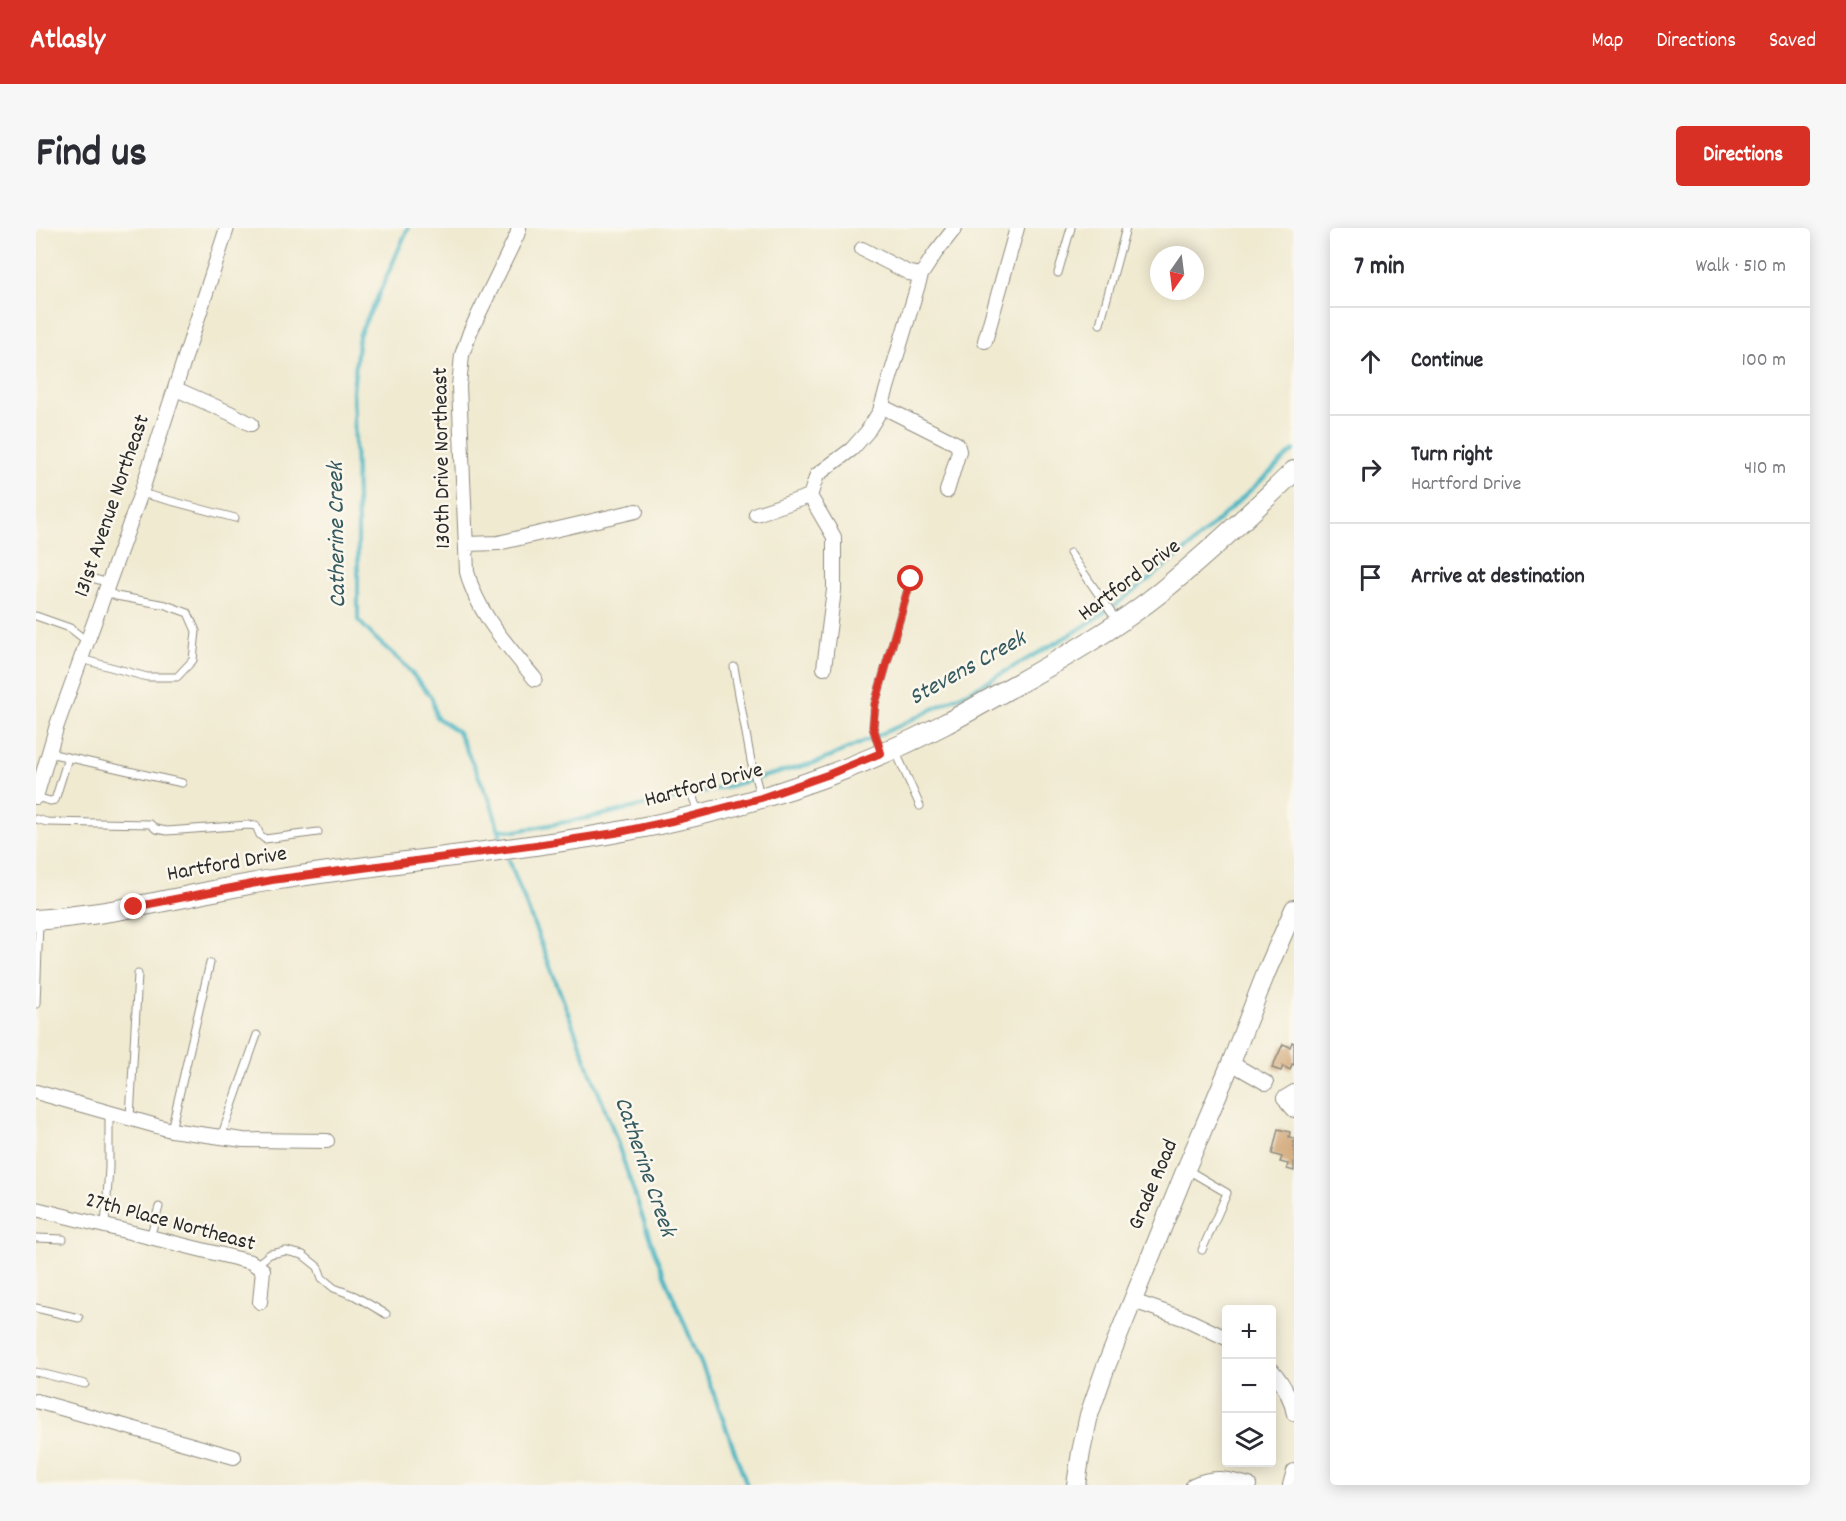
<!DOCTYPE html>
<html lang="en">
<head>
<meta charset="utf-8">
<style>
	body { margin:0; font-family:Dekko,sans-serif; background:#f7f7f7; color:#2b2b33 }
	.controls { position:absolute; right:18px; bottom:18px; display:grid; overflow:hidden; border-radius:6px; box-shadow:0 3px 15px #0003 }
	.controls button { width:54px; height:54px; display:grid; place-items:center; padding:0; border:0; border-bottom:2px solid #e1e1e2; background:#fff; color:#2b2b33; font:30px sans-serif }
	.compass { position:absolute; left:1114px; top:18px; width:54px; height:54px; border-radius:50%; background:#fff; box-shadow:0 3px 15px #0003; rotate:194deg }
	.stop { position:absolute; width:18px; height:18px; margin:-14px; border:4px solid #d93025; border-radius:50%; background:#fff }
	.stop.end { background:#d93025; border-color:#fff; box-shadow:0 2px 6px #0008 }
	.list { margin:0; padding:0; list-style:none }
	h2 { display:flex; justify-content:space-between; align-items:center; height:78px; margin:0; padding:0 24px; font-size:26px }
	h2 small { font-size:20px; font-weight:400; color:#7c7c81 }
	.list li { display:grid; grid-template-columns:39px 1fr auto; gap:18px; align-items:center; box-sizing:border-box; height:108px; padding:0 24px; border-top:2px solid #e1e1e2 }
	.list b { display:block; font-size:22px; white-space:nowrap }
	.list p { margin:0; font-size:20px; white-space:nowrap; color:#7c7c81 }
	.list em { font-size:20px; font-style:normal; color:#7c7c81 }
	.icon { flex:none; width:33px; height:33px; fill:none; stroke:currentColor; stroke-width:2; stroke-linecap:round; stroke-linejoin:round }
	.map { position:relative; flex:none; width:1258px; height:1257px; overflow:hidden; border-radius:6px }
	header { display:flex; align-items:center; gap:36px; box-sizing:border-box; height:84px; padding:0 30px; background:#d93025; color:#fff }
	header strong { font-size:28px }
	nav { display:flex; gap:33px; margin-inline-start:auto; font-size:21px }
	.intro { display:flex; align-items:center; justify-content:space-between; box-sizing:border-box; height:144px; padding:0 36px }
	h1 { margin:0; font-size:42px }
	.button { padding:15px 27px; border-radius:6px; background:#d93025; color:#fff; font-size:21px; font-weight:700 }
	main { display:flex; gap:36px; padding:0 36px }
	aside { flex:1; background:#fff; border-radius:6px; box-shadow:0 3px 15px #0003 }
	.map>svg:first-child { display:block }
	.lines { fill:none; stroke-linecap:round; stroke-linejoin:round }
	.stream { stroke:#48b5c3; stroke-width:4 }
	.building { fill:#d2a879 }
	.service-casing { stroke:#8e8a7e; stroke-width:9 }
	.minor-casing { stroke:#8e8a7e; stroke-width:16 }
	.tertiary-casing { stroke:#8e8a7e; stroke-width:20 }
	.secondary-casing { stroke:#8e8a7e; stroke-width:22 }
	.service { stroke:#fff; stroke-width:7 }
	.minor { stroke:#fff; stroke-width:14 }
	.tertiary { stroke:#fff; stroke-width:18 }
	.secondary { stroke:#fff; stroke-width:20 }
	.route { stroke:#d93025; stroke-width:8 }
	.labels { text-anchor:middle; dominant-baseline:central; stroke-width:5; stroke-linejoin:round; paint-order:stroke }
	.street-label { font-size:22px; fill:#2b2b2b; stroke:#fbf7ec }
	.water-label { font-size:24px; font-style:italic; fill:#355b60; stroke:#fbf7ec }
</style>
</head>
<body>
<header>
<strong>Atlasly</strong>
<nav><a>Map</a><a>Directions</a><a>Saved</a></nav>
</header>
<div class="intro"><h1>Find us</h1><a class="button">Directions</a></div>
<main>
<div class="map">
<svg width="1258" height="1257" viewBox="0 0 1258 1257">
	<rect width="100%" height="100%" fill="#fbf7ec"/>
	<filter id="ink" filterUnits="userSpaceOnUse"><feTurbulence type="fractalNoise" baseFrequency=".0167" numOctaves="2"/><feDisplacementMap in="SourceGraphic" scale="12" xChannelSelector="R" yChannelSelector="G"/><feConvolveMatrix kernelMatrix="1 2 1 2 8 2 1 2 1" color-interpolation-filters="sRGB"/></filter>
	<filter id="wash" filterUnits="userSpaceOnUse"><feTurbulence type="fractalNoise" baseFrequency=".008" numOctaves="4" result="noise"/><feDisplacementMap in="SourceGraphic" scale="24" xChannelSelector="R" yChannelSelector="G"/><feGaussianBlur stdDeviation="1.35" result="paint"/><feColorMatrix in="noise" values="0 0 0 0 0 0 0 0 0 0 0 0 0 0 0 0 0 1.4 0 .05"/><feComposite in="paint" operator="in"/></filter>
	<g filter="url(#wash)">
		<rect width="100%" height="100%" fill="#f0ead1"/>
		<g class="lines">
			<path class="stream" d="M372,0L343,66L323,107L317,162L322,299V392L339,410L369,437L396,470L400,489L422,504L455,575L465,610
				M462,601L480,603L557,589L693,558L782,534L865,497L947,456L1044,401L1082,375L1150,322L1258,222
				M473,632L576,899L618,1023L677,1164L711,1257"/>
		</g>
		<g id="blocks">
			<path class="building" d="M1256,814L1258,815V837L1256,836L1254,842L1247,838L1245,843L1236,840L1247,816L1254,819Z
				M1242,901L1254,904L1253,909L1258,910V943L1251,941L1252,936L1244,934L1246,929L1236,926Z"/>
		</g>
	</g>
	<g filter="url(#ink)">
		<use href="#blocks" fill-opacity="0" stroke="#8e8a7e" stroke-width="1.5"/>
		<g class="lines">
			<defs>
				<path id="service" d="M1022,45L1035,0
					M1064,96L1090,0
					M105,265L199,290
					M1034,325L1081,393
					M52,349L73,355
					M0,388L34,400L52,414
					M45,431L111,449H141L157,432L160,403L152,385L130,377L80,368L70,363
					M698,439L715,533L724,567
					M859,522L884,578
					M13,525L146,555
					M845,525L837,499L839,476L875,351
					M656,564L663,584
					M0,569L14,573L19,572L32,530
					M0,591L11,594L114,596L120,601L131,603L212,597L220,598L224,607L229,611L282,604
					M0,776L3,694
					M94,890L102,746
					M135,902L174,735
					M185,909L221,807
					M1150,941L1191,965L1166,1022
					M69,998L73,940V884
					M114,1009L123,979
					M0,1010L27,1011
					M220,1037L234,1026L250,1023L267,1027L282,1039L286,1050L298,1060L319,1068L350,1086
					M0,1080L43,1090
					M0,1144L49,1156"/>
				<path id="minor" d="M483,0L481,7L434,104L426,127L423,158L431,344C441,385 472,418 499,451
					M826,21L873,45L885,47
					M949,113L981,0
					M140,161L194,185L215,196
					M845,178L921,216L923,223L911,263
					M720,286L774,268
					M430,316L462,315L600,283
					M788,440L798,362V309L774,268L781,247L816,221L831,204L844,183L885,47L900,24L919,0
					M0,569L21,497L105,265L191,0
					M1195,835L1230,855
					M0,864L135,902L207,912L291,913
					M1248,870L1258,864
					M1251,874L1258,882
					M0,981L215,1034L227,1042L224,1074
					M1097,1073L1152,1092L1190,1110
					M1236,1142C1247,1155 1255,1169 1258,1186
					M0,1173L198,1229
					M1157,1257C1179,1247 1191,1251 1213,1257
					M1254,1257L1258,1243"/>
				<path id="tertiary" d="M1040,1257L1045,1224L1053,1187L1069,1141L1150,941L1195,835L1230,745L1258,681"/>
				<path id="secondary" d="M0,692C34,689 69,685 102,678C147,670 192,659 237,652C350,634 464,625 577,605C692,585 806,549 909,496C934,483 957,469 981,456C1031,428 1081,399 1126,363C1172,325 1215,285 1258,243"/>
			</defs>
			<use href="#service" class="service-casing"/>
			<use href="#minor" class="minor-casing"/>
			<use href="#tertiary" class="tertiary-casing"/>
			<use href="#secondary" class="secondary-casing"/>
			<use href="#service" class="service"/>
			<use href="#minor" class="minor"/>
			<use href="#tertiary" class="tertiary"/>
			<use href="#secondary" class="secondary"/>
		</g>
	</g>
	<g class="lines" filter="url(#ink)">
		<path class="route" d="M98,679L236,652L500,617L579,605L645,591L725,570L791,547L845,525L837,499L839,476L875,351"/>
	</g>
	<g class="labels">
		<g class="street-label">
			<text transform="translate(407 230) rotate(-91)">130th Drive Northeast</text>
			<text transform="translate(77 278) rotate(-71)">131st Avenue Northeast</text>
			<text transform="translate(1094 353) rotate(-37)">Hartford Drive</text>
			<text transform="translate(668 558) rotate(-15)">Hartford Drive</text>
			<text transform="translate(191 637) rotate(-10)">Hartford Drive</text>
			<text transform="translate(1118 957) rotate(-67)">Grade Road</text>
			<text transform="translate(134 995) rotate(15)">27th Place Northeast</text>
		</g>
		<g class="water-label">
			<text transform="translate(302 307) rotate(-91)">Catherine Creek</text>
			<text transform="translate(932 441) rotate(-29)">Stevens Creek</text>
			<text transform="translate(608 939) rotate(71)">Catherine Creek</text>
		</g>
	</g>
</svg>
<div class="controls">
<button>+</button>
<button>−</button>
<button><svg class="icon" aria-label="layers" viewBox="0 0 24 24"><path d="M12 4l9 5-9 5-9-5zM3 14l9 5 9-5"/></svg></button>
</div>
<svg class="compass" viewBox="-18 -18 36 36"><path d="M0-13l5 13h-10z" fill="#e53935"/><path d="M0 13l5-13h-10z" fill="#7c7c81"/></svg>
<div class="stop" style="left:875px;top:351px"></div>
<div class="stop end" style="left:98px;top:679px"></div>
</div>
<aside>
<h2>7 min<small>Walk · 510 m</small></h2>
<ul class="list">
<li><svg class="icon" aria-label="ahead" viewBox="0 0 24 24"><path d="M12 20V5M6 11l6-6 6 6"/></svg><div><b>Continue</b></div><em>100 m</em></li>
<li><svg class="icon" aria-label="right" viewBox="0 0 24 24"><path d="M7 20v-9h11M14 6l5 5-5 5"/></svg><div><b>Turn right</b><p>Hartford Drive</p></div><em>410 m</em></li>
<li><svg class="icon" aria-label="arrive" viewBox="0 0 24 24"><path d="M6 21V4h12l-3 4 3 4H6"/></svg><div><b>Arrive at destination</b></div></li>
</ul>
</aside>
</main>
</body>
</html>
